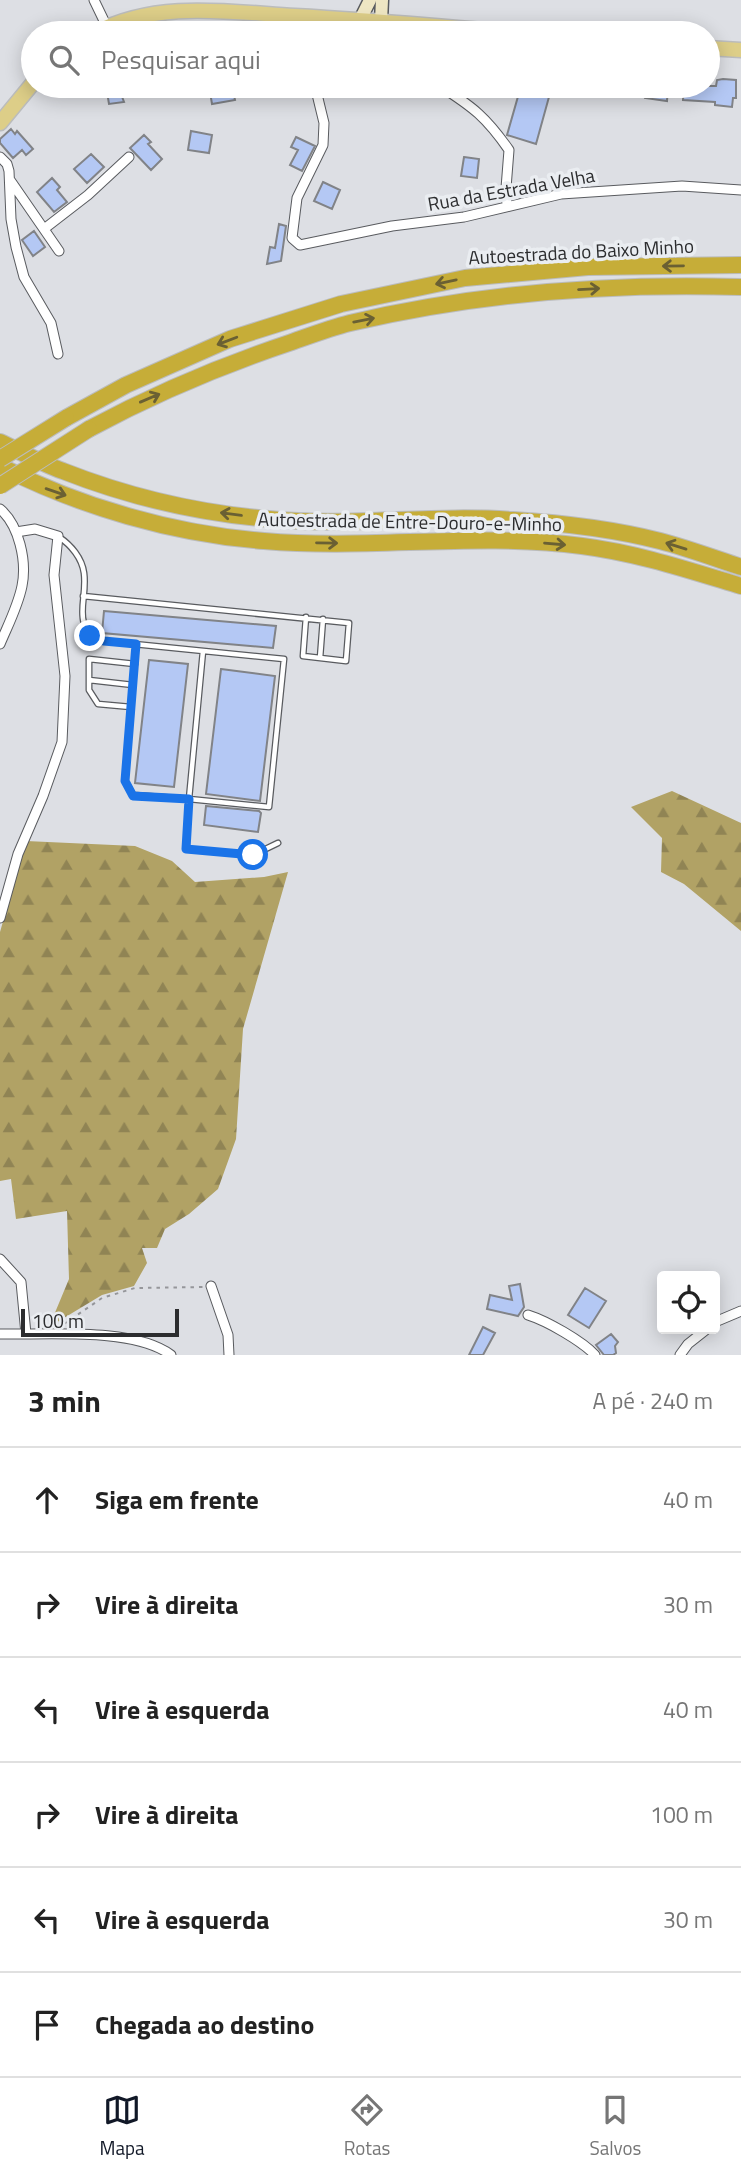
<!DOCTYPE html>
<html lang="pt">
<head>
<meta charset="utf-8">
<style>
	body { margin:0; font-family:"Titillium Web",sans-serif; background:#f6f6f6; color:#222 }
	.controls { position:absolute; right:21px; bottom:21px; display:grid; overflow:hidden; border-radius:7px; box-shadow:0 4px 18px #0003 }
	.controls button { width:63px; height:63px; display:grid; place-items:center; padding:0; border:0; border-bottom:2px solid #e0e0e0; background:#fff; color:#222; font:35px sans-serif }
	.scale { position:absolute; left:21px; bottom:18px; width:158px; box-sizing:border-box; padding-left:7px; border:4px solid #2c2d2f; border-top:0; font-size:19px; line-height:24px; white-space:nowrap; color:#2c2d2f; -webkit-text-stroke:5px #eaedf1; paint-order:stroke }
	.stop { position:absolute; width:21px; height:21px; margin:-16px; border:5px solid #1a73e8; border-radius:50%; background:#fff }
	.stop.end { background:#1a73e8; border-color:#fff; box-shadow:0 2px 7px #0008 }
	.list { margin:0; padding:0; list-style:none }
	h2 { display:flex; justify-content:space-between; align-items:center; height:91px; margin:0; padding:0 28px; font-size:30px }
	h2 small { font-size:23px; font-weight:400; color:#767676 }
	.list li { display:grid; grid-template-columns:46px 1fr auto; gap:21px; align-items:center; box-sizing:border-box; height:105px; padding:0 28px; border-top:2px solid #e0e0e0 }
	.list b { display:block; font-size:26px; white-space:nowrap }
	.list em { font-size:23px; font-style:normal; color:#767676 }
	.icon { flex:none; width:38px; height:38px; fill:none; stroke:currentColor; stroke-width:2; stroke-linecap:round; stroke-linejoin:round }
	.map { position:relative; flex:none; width:741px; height:1355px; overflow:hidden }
	.search { position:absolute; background:#fff; box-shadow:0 4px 18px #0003; left:21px; right:21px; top:21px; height:77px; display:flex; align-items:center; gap:18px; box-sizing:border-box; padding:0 24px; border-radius:38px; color:#767676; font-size:26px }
	.sheet { height:721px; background:#fff }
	nav { display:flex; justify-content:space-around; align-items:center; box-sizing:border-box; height:98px; border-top:2px solid #e0e0e0; background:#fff; font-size:19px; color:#767676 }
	nav a { display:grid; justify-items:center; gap:4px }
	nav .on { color:#111827 }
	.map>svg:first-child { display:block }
	.forest { fill:url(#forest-firs) }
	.building { fill:#b4c8f4; stroke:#818387; stroke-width:2 }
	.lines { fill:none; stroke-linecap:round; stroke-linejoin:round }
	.lane-casing { stroke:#595b5f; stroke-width:7 }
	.street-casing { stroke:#595b5f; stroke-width:11 }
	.secondary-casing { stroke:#595b5f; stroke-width:15 }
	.primary-casing { stroke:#bbbcbc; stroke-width:17 }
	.highway-casing { stroke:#bbbcbc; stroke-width:18 }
	.path { stroke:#95969a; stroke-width:2; stroke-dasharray:3.5 5; stroke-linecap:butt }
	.lane { stroke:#fff; stroke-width:4.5 }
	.street { stroke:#fff; stroke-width:9 }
	.secondary { stroke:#eee6c3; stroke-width:12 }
	.primary { stroke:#ddce88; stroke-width:14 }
	.highway { stroke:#c6ad38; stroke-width:16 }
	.highway-bridge-casing { stroke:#bbbcbc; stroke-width:18; stroke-linecap:butt }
	.highway-bridge { stroke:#c6ad38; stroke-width:16 }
	.oneway { stroke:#6a6033 }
	.route { stroke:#1a73e8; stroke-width:9 }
	.labels { text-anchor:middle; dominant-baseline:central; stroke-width:7; stroke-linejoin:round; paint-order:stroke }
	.street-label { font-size:19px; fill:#2c2d2f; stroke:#eaedf1 }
</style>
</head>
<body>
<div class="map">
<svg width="741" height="1355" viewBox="0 0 741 1355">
	<defs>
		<pattern id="forest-firs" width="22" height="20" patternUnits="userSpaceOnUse" patternTransform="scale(1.75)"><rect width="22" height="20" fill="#b1a265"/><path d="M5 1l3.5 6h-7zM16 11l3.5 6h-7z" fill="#908454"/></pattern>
	</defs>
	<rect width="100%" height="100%" fill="#dddfe4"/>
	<path class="forest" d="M672,791L741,823V931L684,884L661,872L662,838L631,807Z
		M26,841L135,846L172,861L195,882L264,877L288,872L243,1029L236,1139L218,1189L189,1214L165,1229L157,1248H142L147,1263L134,1286L102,1295L49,1327L69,1279L67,1211L16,1219L11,1179L0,1181V932Z"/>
	<path class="building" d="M723,79L736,80V98H733L732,107L715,105V102L683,100L684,86H716L717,80Z
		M106,86H118L124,102L109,104Z
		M209,86H232L235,100L212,104Z
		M521,86H552L536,144L507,135Z
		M646,86H668L667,101L645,98Z
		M11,129L15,134L17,131L33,149L26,155L22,150L13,158L0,143V139Z
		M191,131L212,135L209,153L188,150Z
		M144,135L151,142L148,144L162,159L151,170L130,148Z
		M296,137L315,146L302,171L290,165L298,150L291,147Z
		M91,154L104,167L87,183L74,169Z
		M464,157L479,159L477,178L461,176Z
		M52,178L60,187L57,190L67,202L54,212L37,192Z
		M323,182L340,190L332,209L314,201Z
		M279,224L286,226L281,261L267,264L270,247L275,248Z
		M34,231L45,247L33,256L22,240Z
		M104,611L276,626L273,648L102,633Z
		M149,660L188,664L174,787L135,783Z
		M221,669L275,676L260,801L206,794Z
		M206,806L259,811L261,813L258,832L204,825Z
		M520,1284L524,1307L518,1316L487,1309L490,1295L512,1300L509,1286Z
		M585,1288L606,1301L589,1328L568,1315Z
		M483,1327L495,1333L483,1355H469Z
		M611,1334L618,1342L615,1346L616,1353L613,1355H604L596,1345Z"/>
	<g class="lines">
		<defs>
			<path id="lane" d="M59,537C71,545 82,558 84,573C88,602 69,627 104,641L284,659L269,807L189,799L186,849L253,855L278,843
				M83,596L349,623L346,661L303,656L306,617
				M136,644L125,781L133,795L189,799L203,651
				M320,658L323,619
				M89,680L133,685
				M131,707L98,704L89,690V659L135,664"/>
			<path id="street" d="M94,0L107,27
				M160,31L168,33
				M355,33L360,20
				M315,86L324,123L323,145L297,198L292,238L300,245L392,226L464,217L561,194L682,186L741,190
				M440,86C473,107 486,117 509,150L506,188L507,206
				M0,157L7,164L9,171L11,219L16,247L24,277L51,323L58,354
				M10,180L59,251
				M44,229L88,195L129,157
				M0,509C19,525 27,561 22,586C18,606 8,625 0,644
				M0,918L18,854L43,796L62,742L65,676L54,575L58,536L35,529L16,532
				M0,1259L21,1282L26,1334
				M211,1286L228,1335L229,1355
				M528,1315C547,1321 582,1341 595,1355
				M715,1322L741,1311
				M0,1334C46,1335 134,1327 171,1355
				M680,1355L688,1344L707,1329"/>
			<path id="secondary" d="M360,20L370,0
				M381,21L382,0"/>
			<path id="primary" d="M95,33C156,0 229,12 295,16C370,20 445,27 520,33
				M708,48L741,50
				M0,123L33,83"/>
			<path id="highway" d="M66,418L126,385L230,339L341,304L465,278L588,267L741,265
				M89,429C154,394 220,366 289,343C309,336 330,328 350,323C478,293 610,283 741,287
				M0,442C21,452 41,463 63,471C129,497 198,513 269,519C350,527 432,514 513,520C562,523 613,529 660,541C687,548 714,558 741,567
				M0,466C80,507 174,534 264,541C370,550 476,532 582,546C637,553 688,570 741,586"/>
		</defs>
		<use href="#lane" class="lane-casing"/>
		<use href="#street" class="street-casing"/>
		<use href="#secondary" class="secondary-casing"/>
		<use href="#primary" class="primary-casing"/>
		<use href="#highway" class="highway-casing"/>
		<path class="path" d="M64,1324L102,1298L135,1288L203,1287"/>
		<use href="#lane" class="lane"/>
		<use href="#street" class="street"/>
		<use href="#secondary" class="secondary"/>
		<use href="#primary" class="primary"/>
		<use href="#highway" class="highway"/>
		<defs>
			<path id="highway-bridge" d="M0,459L66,418
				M0,486L89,429"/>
		</defs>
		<use href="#highway-bridge" class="highway-bridge-casing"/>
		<use href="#highway-bridge" class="highway-bridge"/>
	</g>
	<defs><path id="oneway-shaft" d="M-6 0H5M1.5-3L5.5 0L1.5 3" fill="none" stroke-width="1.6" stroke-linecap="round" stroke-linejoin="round" transform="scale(1.75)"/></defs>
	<g class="oneway">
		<use href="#oneway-shaft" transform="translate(673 266) rotate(179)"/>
		<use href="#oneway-shaft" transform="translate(446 282) rotate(168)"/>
		<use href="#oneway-shaft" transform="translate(589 289) rotate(-3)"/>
		<use href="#oneway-shaft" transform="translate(364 320) rotate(-11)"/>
		<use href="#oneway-shaft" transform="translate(227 341) rotate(159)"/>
		<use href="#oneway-shaft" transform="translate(150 398) rotate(-23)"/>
		<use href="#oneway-shaft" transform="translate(56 492) rotate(19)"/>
		<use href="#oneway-shaft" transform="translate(231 514) rotate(-172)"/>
		<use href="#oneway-shaft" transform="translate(327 543) rotate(1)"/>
		<use href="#oneway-shaft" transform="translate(555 544) rotate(5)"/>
		<use href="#oneway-shaft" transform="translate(676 546) rotate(-163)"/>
	</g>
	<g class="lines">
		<path class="route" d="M90,636L104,641L136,644L125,781L133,796L189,799L186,849L253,855"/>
	</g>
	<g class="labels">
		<g class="street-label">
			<text transform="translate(511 189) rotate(-10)">Rua da Estrada Velha</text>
			<text transform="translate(581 251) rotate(-3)">Autoestrada do Baixo Minho</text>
			<text transform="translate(410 521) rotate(1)">Autoestrada de Entre-Douro-e-Minho</text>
		</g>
	</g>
</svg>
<div class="controls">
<button><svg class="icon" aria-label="locate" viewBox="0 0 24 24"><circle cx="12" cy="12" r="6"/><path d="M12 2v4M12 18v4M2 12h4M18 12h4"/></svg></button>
</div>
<div class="scale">100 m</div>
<div class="stop" style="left:253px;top:855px"></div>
<div class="stop end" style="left:90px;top:636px"></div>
<div class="search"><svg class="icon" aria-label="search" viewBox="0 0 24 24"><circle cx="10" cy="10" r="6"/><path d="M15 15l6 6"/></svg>Pesquisar aqui</div>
</div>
<section class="sheet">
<h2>3 min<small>A pé · 240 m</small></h2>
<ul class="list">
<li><svg class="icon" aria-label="ahead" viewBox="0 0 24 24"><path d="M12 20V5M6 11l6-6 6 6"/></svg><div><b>Siga em frente</b></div><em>40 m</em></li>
<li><svg class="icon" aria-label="right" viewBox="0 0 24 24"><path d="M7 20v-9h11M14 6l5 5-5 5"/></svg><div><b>Vire à direita</b></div><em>30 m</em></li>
<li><svg class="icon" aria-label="left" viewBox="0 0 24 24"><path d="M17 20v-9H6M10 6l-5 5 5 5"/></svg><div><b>Vire à esquerda</b></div><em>40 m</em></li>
<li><svg class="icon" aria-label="right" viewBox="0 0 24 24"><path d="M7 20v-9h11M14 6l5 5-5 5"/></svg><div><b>Vire à direita</b></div><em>100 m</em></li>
<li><svg class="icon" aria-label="left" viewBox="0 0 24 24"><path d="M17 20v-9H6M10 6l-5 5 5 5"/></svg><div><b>Vire à esquerda</b></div><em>30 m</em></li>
<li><svg class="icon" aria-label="arrive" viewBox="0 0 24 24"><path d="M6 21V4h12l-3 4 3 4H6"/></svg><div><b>Chegada ao destino</b></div></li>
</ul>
</section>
<nav>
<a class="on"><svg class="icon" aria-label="map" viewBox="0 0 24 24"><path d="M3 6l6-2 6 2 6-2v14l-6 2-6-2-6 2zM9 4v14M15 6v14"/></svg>Mapa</a>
<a><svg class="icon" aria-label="directions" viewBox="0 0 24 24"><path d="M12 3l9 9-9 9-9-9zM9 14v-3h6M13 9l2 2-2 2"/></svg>Rotas</a>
<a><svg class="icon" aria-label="saved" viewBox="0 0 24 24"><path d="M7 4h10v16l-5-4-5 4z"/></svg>Salvos</a>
</nav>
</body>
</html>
